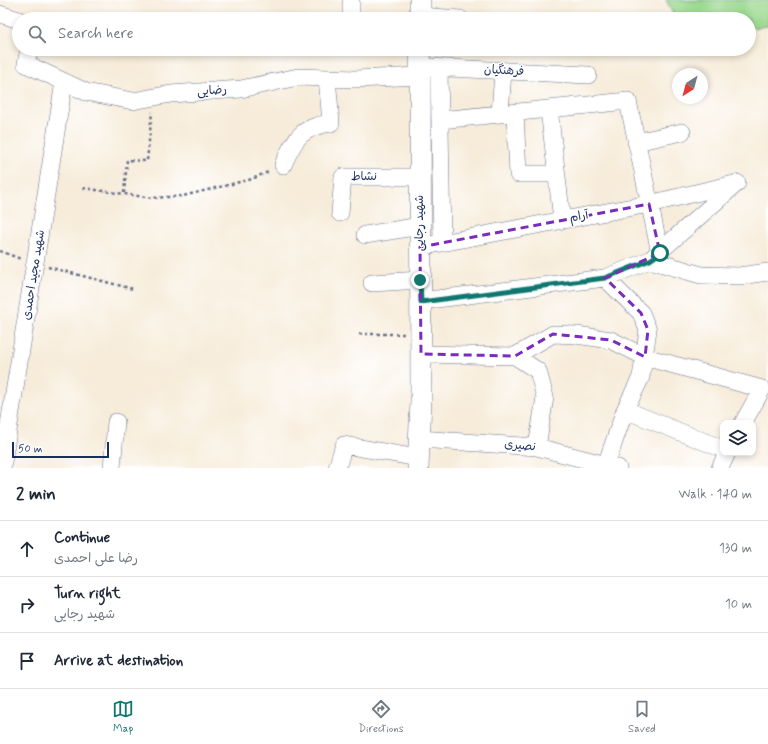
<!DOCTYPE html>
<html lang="en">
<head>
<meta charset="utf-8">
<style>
	body { margin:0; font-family:Mynerve,"Playpen Sans Arabic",sans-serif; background:#f6f6f7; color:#1f2937 }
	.controls { position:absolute; right:12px; bottom:12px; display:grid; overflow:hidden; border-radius:8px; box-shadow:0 2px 6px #0003 }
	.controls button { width:36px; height:36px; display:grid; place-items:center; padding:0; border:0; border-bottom:1px solid #e0e1e3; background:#fff; color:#1f2937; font:20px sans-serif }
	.compass { position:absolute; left:672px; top:68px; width:36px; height:36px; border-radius:50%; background:#fff; box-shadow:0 2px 6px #0003; rotate:216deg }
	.scale { position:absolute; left:12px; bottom:10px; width:97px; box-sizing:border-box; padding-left:4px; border:2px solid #1b2f5e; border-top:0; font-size:11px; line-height:14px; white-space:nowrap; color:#1b2f5e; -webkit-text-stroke:3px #fff; paint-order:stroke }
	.stop { position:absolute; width:12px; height:12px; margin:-9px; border:3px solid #0f766e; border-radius:50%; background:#fff }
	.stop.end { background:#0f766e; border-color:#fff; box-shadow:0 1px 4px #0008 }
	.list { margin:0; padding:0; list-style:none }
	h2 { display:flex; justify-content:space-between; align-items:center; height:52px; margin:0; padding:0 16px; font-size:17px }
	h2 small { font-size:13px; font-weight:400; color:#747a83 }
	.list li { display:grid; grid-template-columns:26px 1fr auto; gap:12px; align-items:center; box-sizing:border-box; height:56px; padding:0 16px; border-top:1px solid #e0e1e3 }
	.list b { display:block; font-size:15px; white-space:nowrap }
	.list p { margin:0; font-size:13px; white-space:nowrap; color:#747a83 }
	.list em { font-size:13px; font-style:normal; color:#747a83 }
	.icon { flex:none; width:22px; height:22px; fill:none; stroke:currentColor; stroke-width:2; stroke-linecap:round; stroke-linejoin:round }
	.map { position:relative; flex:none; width:768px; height:468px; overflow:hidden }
	.search { position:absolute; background:#fff; box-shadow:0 2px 6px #0003; left:12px; right:12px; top:12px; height:44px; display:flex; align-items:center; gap:10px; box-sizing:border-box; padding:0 14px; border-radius:22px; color:#747a83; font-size:15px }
	.sheet { height:220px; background:#fff }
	nav { display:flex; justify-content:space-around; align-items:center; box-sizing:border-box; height:56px; border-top:1px solid #e0e1e3; background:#fff; font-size:11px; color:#747a83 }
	nav a { display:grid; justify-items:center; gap:2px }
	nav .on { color:#0f766e }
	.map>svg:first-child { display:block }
	.green { fill:#9ad88d; stroke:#5a8476 }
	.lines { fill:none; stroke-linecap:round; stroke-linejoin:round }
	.minor-casing { stroke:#687189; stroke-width:18 }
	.major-casing { stroke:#687189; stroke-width:22 }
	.path { stroke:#687189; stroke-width:2.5; stroke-dasharray:3 3; stroke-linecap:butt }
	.minor { stroke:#fff; stroke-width:17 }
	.major { stroke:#fff; stroke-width:21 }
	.route { stroke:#0f766e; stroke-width:5 }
	.marked { fill:none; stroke:#7b2cbf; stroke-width:3; stroke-dasharray:8 5; stroke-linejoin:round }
	.labels { text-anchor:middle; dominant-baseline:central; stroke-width:3; stroke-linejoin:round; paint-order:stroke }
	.street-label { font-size:12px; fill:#1b2f5e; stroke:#fff }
</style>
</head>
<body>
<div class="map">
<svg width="768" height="468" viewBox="0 0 768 468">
	<rect width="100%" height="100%" fill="#fff"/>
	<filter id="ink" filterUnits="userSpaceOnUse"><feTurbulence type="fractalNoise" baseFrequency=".025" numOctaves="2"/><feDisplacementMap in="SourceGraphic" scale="8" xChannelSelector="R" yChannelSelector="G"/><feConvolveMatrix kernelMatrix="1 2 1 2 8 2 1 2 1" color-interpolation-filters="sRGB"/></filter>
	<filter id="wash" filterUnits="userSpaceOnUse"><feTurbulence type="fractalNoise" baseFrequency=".012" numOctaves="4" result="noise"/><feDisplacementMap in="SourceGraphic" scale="16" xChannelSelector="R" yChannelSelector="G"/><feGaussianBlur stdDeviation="0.9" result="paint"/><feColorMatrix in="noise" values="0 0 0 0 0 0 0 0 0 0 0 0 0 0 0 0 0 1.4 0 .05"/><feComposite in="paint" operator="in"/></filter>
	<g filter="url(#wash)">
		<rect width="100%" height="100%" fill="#f7ecda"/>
		<path class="green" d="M666,0H768V26L749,28V19H676Z"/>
	</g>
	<g filter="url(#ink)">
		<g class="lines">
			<defs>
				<path id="minor" d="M351,13V0
					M0,14L19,20
					M420,16L460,19
					M29,49L26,64L86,92L133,101L171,94L241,89L298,77L356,79L420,76
					M428,67L588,75
					M439,68L442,243
					M549,109L562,220
					M515,113L518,174H557
					M500,114L503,71
					M440,120L628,101L660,253
					M636,142L682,132
					M283,165C295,138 301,127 331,123L327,78
					M340,213L343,177H420
					M365,235L420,226
					M420,247L649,204L734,184
					M650,260L701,275L739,276L768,272
					M605,278L641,313L648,330L641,377L625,410L606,465
					M372,283L421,280
					M421,301L605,278L650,260L737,183
					M421,354L515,356L538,371L545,397L537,447
					M515,356L553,334L576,335L611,340L645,357L762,389L743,423
					M625,410L723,449
					M419,439L537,447L618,468
					M2,468L64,82
					M112,468L116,422
					M337,468L344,445L418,458
					M720,468L727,453"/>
				<path id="major" d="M420,0V19
					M418,468L421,401L420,49"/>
			</defs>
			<use href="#minor" class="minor-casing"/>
			<use href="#major" class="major-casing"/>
			<path class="path" d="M83,188L152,198L183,196L252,179L270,171
				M124,193L127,160L147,161L152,112
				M0,251L21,259
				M48,267L133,289
				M359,334H404"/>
			<use href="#minor" class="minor"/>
			<use href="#major" class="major"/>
		</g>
	</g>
	<g class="lines" filter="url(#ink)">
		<path class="route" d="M420,280L421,302L605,278L650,260L660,253"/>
	</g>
	<path class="marked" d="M649,204L660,253L605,278L641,313L648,330L645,357L611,340L553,334L515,356L421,354L420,247Z"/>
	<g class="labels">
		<g class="street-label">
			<text transform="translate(504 71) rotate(3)">فرهنگیان</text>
			<text transform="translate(212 91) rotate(-4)">رضایی</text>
			<text x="364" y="177">نشاط</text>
			<text transform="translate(579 217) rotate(-11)">آرام</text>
			<text transform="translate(420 223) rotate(-90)">شهید رجایی</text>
			<text transform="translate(34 275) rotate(-81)">شهید مجید احمدی</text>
			<text transform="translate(520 446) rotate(5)">نصیری</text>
		</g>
	</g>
</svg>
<div class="controls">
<button><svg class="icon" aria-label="layers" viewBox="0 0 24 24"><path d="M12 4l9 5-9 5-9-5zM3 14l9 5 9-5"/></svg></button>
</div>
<svg class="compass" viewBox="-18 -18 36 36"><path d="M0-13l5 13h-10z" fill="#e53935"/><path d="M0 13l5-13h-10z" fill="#747a83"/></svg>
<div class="scale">50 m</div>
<div class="stop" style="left:660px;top:253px"></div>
<div class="stop end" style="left:420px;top:280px"></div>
<div class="search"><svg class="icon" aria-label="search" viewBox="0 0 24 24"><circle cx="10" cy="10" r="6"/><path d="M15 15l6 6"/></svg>Search here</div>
</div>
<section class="sheet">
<h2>2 min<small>Walk · 140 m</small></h2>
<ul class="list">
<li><svg class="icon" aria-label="ahead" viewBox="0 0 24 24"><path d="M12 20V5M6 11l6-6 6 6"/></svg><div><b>Continue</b><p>رضا علی احمدی</p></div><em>130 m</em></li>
<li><svg class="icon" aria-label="right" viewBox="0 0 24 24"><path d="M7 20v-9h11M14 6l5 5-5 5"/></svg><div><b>Turn right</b><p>شهید رجایی</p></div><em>10 m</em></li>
<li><svg class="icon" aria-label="arrive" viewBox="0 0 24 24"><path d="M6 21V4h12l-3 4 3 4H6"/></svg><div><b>Arrive at destination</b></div></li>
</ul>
</section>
<nav>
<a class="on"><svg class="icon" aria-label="map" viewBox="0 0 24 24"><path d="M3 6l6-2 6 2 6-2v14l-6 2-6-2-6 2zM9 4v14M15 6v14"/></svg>Map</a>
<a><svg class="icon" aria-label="directions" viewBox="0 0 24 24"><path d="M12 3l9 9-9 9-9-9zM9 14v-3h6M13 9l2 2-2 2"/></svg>Directions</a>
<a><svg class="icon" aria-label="saved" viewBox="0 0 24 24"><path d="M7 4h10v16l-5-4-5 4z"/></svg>Saved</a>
</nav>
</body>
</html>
